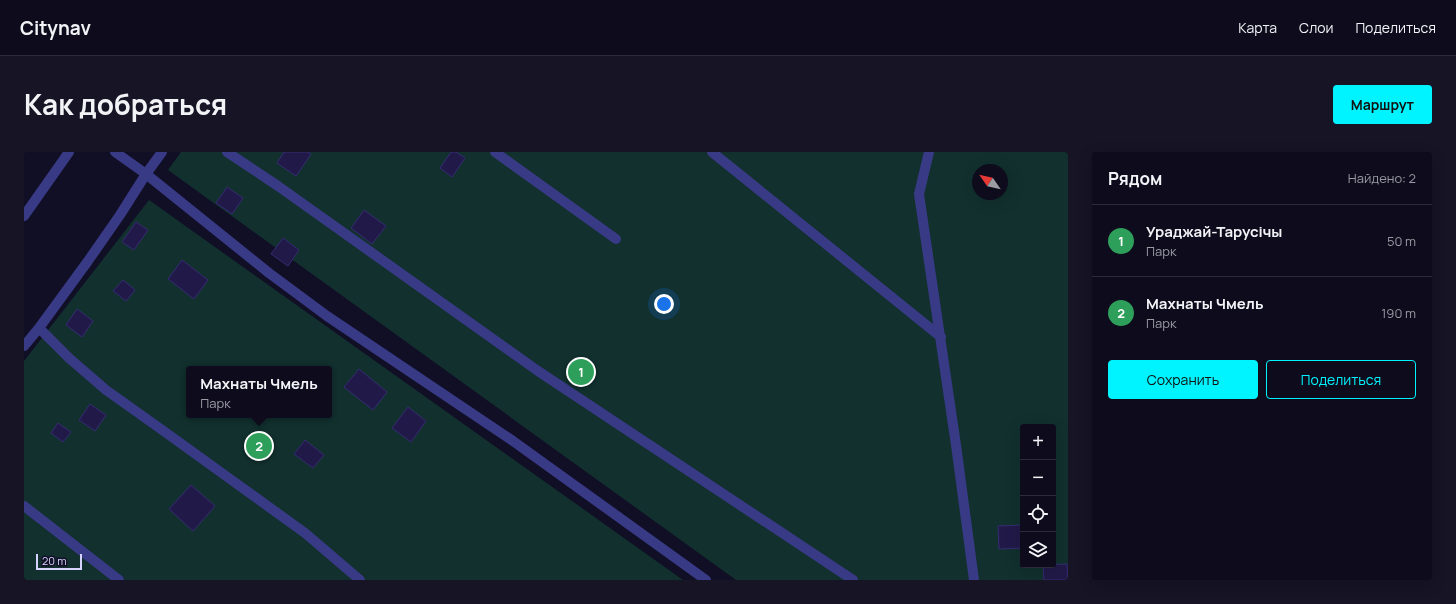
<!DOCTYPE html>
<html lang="ru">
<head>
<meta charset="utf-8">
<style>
	body { margin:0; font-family:Manrope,sans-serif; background:#161425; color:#f1f3f6 }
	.controls { position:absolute; right:12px; bottom:12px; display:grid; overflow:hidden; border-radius:4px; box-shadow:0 4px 16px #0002 }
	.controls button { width:36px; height:36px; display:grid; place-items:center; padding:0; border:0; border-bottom:1px solid #2d2b3b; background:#0d0b1c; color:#f1f3f6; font:20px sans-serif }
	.compass { position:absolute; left:948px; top:12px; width:36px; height:36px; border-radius:50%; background:#0d0b1c; box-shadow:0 4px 16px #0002; rotate:304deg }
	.scale { position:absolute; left:12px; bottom:10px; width:46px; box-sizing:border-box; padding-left:4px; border:2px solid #d6d4ff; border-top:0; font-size:11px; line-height:14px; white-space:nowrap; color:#d6d4ff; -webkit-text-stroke:3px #110f26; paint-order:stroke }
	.you { position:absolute; left:640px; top:152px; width:14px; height:14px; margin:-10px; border:3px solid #fff; border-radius:50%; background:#1a73e8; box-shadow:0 0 0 6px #1a73e833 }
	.badge { display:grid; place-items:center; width:26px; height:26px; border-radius:50%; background:#00f4ff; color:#fff; font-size:13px; font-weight:700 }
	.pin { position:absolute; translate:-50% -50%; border:2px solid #fff; box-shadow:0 1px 4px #0006 }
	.popup { position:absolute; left:162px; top:214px; width:146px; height:52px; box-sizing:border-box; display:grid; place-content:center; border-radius:4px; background:#0d0b1c; filter:drop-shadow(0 1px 3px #0005); font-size:13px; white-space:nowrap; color:#9a9ba3 }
	.popup b { font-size:15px; color:#f1f3f6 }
	.popup::after { content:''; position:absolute; left:50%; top:100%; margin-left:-8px; border:8px solid transparent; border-top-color:#0d0b1c }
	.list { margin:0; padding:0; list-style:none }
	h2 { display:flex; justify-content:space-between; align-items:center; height:52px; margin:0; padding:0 16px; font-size:17px }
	h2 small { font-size:13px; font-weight:400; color:#9a9ba3 }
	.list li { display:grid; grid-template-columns:26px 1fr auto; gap:12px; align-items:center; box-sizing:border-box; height:72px; padding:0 16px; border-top:1px solid #2d2b3b }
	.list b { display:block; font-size:15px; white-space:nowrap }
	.list p { margin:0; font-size:13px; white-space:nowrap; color:#9a9ba3 }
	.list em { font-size:13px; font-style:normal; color:#9a9ba3 }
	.actions { display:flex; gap:8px; padding:12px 16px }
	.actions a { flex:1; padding:9px 0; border:1px solid #00f4ff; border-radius:4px; text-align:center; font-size:14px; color:#00f4ff }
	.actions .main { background:#00f4ff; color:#111 }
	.icon { flex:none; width:22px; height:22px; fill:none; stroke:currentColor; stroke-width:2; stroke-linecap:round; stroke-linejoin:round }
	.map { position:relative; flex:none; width:1044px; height:428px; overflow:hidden; border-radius:4px }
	header { display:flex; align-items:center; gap:24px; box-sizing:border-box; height:56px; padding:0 20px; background:#0d0b1c; border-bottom:1px solid #2d2b3b }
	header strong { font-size:19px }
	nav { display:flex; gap:22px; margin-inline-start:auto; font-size:14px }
	.intro { display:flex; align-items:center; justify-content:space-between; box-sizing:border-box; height:96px; padding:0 24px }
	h1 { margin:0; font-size:28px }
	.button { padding:10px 18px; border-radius:4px; background:#00f4ff; color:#111; font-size:14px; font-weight:700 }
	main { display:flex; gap:24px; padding:0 24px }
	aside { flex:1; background:#0d0b1c; border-radius:4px; box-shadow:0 4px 16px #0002 }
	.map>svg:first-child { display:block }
	.green { fill:#11302e; fill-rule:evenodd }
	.building { fill:#211a48; stroke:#362c74 }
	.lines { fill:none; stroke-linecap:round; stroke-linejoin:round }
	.minor { stroke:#393a86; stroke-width:10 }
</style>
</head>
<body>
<header>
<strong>Citynav</strong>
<nav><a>Карта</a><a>Слои</a><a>Поделиться</a></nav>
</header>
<div class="intro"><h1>Как добраться</h1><a class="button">Маршрут</a></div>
<main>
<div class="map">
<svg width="1044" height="428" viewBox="0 0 1044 428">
	<rect width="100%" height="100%" fill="#110f26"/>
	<path class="green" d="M157,0H1044V428H712L144,18ZM954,18H978V42H954ZM999,275H1029V413H999Z
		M125,48L659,428H0V209ZM165,217H305V263H165Z"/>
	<path class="building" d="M260,0H284L287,2L272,24L253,11Z
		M427,0H432L441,6L428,25L416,16Z
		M203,35L219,46L208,62L192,51Z
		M340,58L362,74L348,92L327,76Z
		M112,70L124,78L110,98L98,90Z
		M259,86L275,98L264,114L247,102Z
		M158,108L184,128L170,147L144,127Z
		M99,128L111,138L102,149L89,139Z
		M53,157L69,169L58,185L42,173Z
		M335,217L363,240L349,258L320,235Z
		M66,252L82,263L71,279L55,268Z
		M384,255L402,269L387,290L368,276Z
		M34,271L47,280L39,290L27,281Z
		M281,288L300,303L289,316L270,302Z
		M167,333L191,354L169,379L145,357Z
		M998,373L999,396L975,397L974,374Z
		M1043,412L1044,428H1020L1019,413Z"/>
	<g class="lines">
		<path class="minor" d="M91,0L122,22L245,121L303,164L489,289L682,428
			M203,0L254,34L514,219L829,428
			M471,0L592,87
			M688,0L917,185
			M905,0L895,42L932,293L950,428
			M0,64L45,0
			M15,176L45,206L82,238L141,280L281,381L336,428
			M0,194L15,176L64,109L96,63L122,22L138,0
			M0,354L95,428"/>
	</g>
</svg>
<div class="controls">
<button>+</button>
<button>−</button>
<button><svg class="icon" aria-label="locate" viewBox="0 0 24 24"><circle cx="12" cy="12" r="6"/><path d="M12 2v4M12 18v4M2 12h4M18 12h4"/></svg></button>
<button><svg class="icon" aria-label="layers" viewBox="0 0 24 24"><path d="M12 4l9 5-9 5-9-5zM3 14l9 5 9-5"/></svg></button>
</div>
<svg class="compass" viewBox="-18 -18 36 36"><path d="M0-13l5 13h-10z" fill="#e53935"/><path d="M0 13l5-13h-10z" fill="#9a9ba3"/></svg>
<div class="scale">20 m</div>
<div class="you"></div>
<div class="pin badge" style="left:557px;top:220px;background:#2e9e5b">1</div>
<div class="pin badge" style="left:235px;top:294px;background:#2e9e5b">2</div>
<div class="popup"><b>Махнаты Чмель</b>Парк</div>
</div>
<aside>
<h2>Рядом<small>Найдено: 2</small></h2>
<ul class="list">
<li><span class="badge" style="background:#2e9e5b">1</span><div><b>Ураджай-Тарусічы</b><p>Парк</p></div><em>50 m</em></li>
<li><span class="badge" style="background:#2e9e5b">2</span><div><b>Махнаты Чмель</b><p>Парк</p></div><em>190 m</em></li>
</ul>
<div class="actions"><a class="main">Сохранить</a><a>Поделиться</a></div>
</aside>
</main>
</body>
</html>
